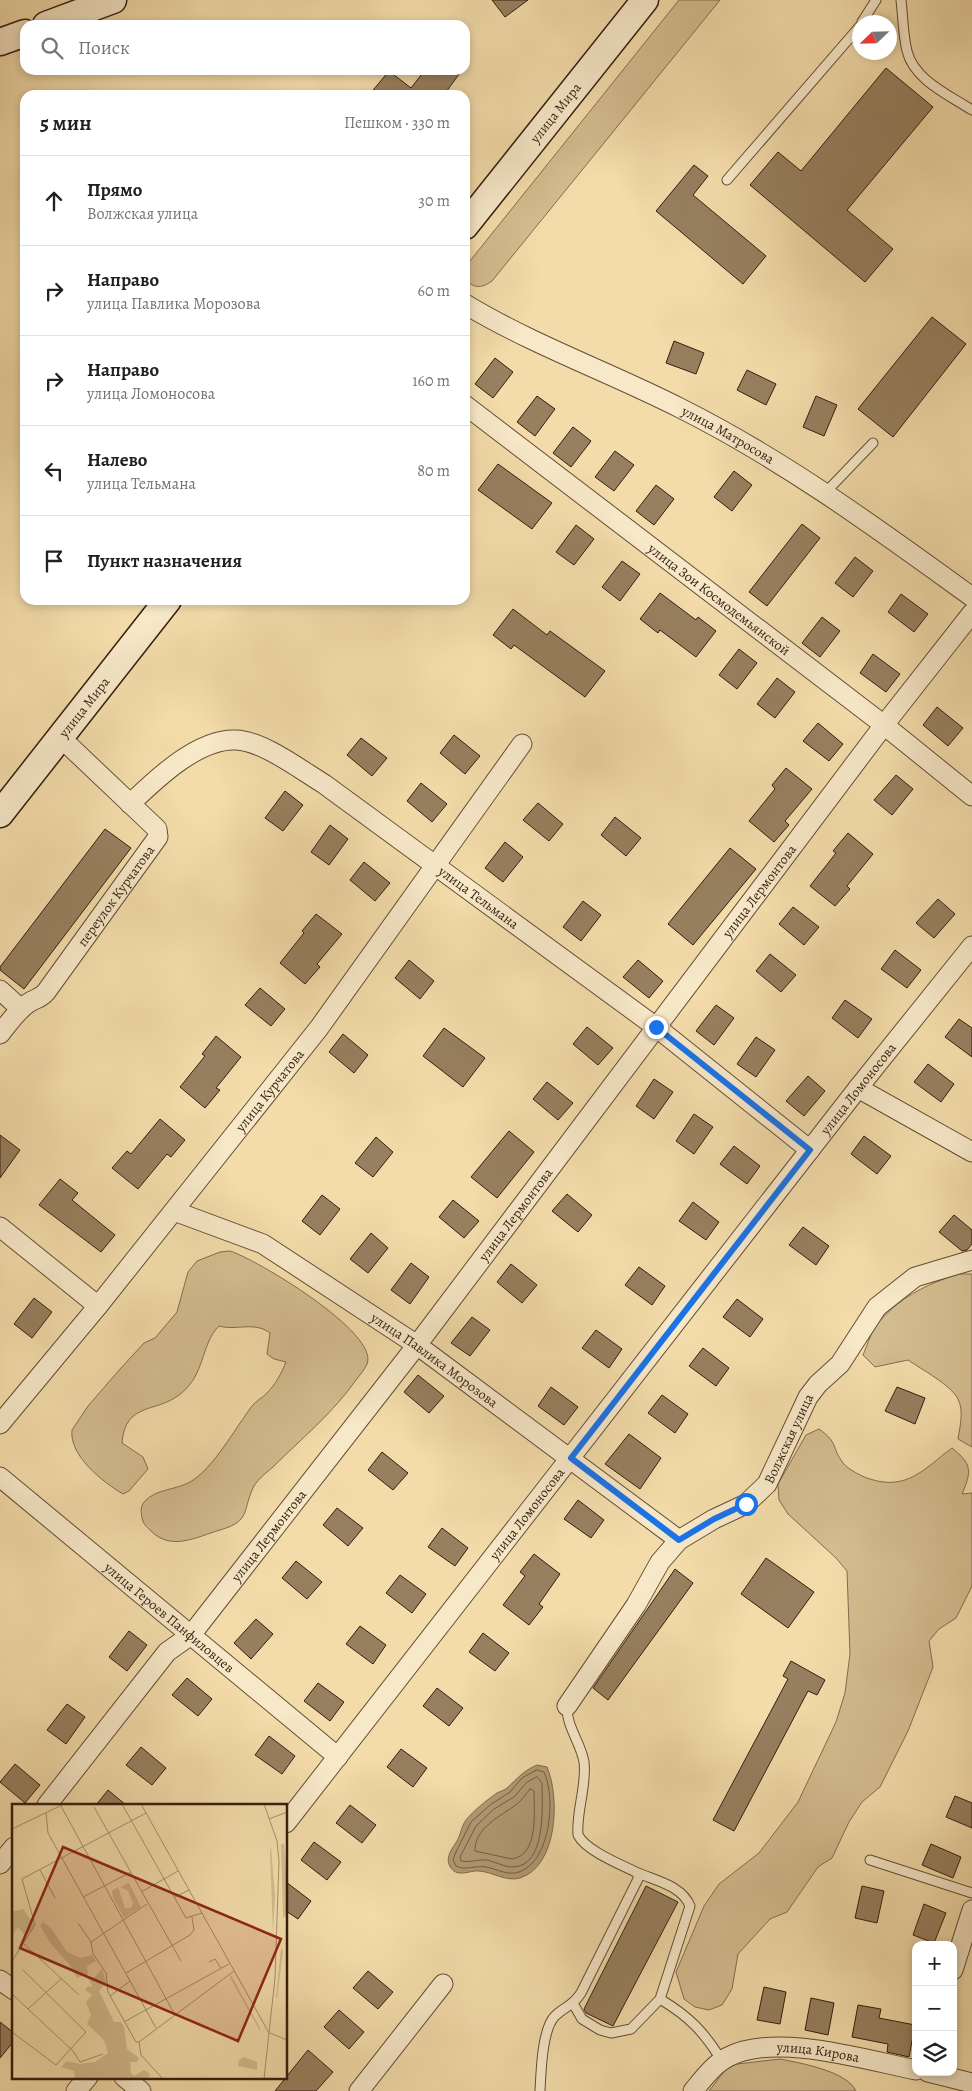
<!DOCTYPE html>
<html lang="ru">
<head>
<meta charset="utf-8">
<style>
	body { margin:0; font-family:Alegreya,serif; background:#f2f2f2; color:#202124 }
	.controls { position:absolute; right:15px; bottom:15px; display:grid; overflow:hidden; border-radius:10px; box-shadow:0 2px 8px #0003 }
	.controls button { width:45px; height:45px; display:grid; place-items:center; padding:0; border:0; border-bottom:1px solid #e0e0e0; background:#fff; color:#202124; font:25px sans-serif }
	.compass { position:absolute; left:852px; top:15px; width:45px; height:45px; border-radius:50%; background:#fff; box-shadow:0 2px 8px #0003; rotate:247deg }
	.stop { position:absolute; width:15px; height:15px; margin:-11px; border:4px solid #1a73e8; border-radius:50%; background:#fff }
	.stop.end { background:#1a73e8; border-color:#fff; box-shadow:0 1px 5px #0008 }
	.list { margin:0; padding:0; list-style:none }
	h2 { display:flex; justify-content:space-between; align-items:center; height:65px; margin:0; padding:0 20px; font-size:21px }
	h2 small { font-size:16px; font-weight:400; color:#757577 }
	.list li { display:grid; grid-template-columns:32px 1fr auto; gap:15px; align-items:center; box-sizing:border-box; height:90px; padding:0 20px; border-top:1px solid #e0e0e0 }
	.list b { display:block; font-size:19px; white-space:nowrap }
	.list p { margin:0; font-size:16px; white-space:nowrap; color:#757577 }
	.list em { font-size:16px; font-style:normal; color:#757577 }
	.icon { flex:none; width:28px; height:28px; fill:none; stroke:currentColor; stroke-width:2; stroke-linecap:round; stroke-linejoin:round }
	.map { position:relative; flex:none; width:972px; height:2091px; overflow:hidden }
	.search { position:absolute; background:#fff; box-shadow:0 2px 8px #0003; left:20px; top:20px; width:450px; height:55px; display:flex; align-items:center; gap:12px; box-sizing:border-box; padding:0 18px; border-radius:15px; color:#757577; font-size:19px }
	.panel { position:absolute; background:#fff; box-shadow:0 2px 8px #0003; left:20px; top:90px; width:450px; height:515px; border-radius:15px }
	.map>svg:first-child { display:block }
	.green { fill:#d3bc8f; stroke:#846c4e }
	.water { fill:#b29b75; stroke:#80694c }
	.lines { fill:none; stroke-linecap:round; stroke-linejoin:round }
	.shore { stroke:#735c42; stroke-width:1 }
	.building { fill:#97805f; stroke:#341d0e }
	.lane-casing { stroke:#644d35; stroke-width:11 }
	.street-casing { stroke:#644d35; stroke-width:21 }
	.secondary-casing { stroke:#341d0e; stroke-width:29 }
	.lane { stroke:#f7e8c8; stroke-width:9 }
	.street { stroke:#f7e8c8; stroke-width:19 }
	.secondary { stroke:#f7e8c8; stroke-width:26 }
	.route { stroke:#1a73e8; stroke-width:6 }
	.labels { text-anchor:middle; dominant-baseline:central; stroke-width:4.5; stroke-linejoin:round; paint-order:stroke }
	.street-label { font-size:14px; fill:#341d0e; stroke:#f7e8c8 }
	.inset-road { fill:none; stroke:#a7906c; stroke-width:1 }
	.view { fill:#8f2418; fill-opacity:0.15; stroke:#8f2418; stroke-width:2.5 }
	.inset-edge { fill:none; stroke:#341d0e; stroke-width:2.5 }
</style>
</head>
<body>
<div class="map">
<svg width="972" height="2091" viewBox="0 0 972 2091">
	<rect width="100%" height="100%" fill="#f3dcaa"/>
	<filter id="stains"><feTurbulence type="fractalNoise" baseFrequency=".004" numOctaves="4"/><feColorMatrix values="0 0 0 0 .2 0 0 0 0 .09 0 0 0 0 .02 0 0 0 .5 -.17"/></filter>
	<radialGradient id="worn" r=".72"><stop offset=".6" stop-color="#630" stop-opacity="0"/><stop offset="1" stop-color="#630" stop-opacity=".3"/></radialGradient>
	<path class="green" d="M679,0H720L492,281C482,288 475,289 466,280V266Z
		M230,1251C256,1259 380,1333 367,1364C365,1369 360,1375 356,1380C333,1413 302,1438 273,1467C267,1472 258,1479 254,1486C242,1509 252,1521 220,1530C196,1537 171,1552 150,1530C147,1527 143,1524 142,1518C141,1512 140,1506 145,1501C156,1489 176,1490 190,1482C213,1469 236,1427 252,1406C256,1401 262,1398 266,1394C276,1384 281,1374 286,1362L274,1359L267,1354L270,1333C254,1321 236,1331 219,1326C200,1345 206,1375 179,1395C156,1413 125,1402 122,1443L143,1457L148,1469L129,1491L123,1494C103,1482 69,1456 72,1430L88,1406L121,1368L144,1343L155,1338L177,1312L188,1272L197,1261L220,1252Z
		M959,1274H972V1447L958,1439C960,1426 964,1411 958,1399C951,1385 921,1369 908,1360L875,1367L863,1355C867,1346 870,1335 875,1327C896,1299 926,1284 959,1274Z
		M819,1429C839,1443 831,1447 843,1463C849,1470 861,1476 870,1479C907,1491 924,1469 952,1448C972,1464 972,1471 962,1494L972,1493V1586L956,1618L939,1629L929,1641L933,1667L908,1731L880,1787L862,1802L849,1822L832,1858L818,1867L787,1912L770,1919L738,1954L732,1989L722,2005L709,2010L695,2007L684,1999L676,1972L704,1906L719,1884L759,1853L798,1802L836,1722L845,1693L850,1654L847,1571L836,1558L788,1514L779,1500L778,1484L806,1435Z
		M780,2059C800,2063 847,2071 856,2091H709L729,2065Z"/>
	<path class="water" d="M537,1765L547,1767C560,1797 558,1866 520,1878C506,1882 493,1872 479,1871C470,1870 458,1878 451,1868C444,1858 452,1849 457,1841C461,1834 461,1827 466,1820C474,1810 487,1800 497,1793C501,1791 505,1790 507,1788C518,1778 523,1771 537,1765Z"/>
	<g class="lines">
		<path class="shore" d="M537,1770L544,1772C556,1797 551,1861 519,1872C508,1876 497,1869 486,1867C476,1865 465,1871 456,1866L453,1860L455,1854L471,1822L490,1805L510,1792L522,1778Z
			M537,1777L542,1783C542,1805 547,1866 513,1867C504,1867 496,1862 487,1860C478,1859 469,1863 461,1861L460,1857L476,1826L494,1809L514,1797L526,1783Z
			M530,1789L534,1791C534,1811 539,1855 512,1859L475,1851C474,1828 501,1816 517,1804C522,1800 526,1794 530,1789Z"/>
	</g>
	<path class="building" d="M492,0H528L505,17Z
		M886,68L933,107L847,210L893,249L865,282L750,185L778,152L801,171Z
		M425,70H462L444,95H369L389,71L411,88Z
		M694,165L708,176L693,195L766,256L743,284L656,211Z
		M932,317L966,344L893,437L858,409Z
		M674,341L704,353L696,374L666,363Z
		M495,358L513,372L493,398L475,384Z
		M747,370L776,384L766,405L737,390Z
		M537,396L555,409L535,436L517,422Z
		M816,396L837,405L824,436L803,427Z
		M573,427L591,441L571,467L553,453Z
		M615,451L634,465L614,491L595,477Z
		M498,464L552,503L532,529L478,490Z
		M734,471L752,485L732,511L714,497Z
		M656,485L674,499L654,525L636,511Z
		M802,524L820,538L767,606L749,592Z
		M576,525L594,539L574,565L556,552Z
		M855,557L873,571L853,597L835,583Z
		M622,561L640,574L620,601L602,587Z
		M660,593L696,620L698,617L716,631L696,657L660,630L658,633L640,619Z
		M901,594L928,614L914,632L888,612Z
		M513,609L547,635L550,631L605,671L585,697L514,645L511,649L493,635Z
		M822,617L840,631L820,657L802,643Z
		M739,649L757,663L737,689L719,675Z
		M873,654L900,674L886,692L860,673Z
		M777,678L795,692L775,718L757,704Z
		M937,707L963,728L948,746L923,725Z
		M818,723L843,744L829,761L803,741Z
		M454,735L480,756L465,774L440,753Z
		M361,738L387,758L372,776L347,755Z
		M786,768L812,789L785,821L789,825L774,842L749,821L775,789L772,785Z
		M896,775L913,789L892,815L874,800Z
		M421,783L447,804L432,822L407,801Z
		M285,791L303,805L283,831L265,818Z
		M538,803L563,824L549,841L523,820Z
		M615,817L641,838L626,856L601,835Z
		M330,825L348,839L329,865L311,852Z
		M105,829L131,848L24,989L0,970V967Z
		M848,833L873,854L847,886L850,889L835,906L810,886L836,853L833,851Z
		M505,842L523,857L503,882L485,868Z
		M730,848L756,869L693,945L668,924Z
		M364,862L390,883L375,901L350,880Z
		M938,899L955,914L934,938L916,923Z
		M583,901L601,915L581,941L563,927Z
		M793,907L819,927L804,945L779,924Z
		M316,914L342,934L317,964L320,967L305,984L280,963L304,933L302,931Z
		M895,950L921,970L907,988L881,969Z
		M770,954L796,975L781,992L756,971Z
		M409,960L434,981L420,999L395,978Z
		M638,960L663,981L649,998L623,977Z
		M260,988L285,1009L271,1026L245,1005Z
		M845,1000L872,1019L858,1038L832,1018Z
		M716,1005L734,1018L714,1045L696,1031Z
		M959,1019L972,1028V1057L945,1037Z
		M587,1027L613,1048L598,1065L573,1044Z
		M444,1028L485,1058L463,1087L423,1056Z
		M343,1034L368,1055L354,1073L329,1052Z
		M216,1036L241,1057L216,1088L220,1090L205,1108L180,1087L205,1056L202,1054Z
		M756,1037L775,1050L756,1077L737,1064Z
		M928,1064L954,1084L941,1102L914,1082Z
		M808,1076L825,1091L804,1116L786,1101Z
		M654,1079L673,1092L654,1119L636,1106Z
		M547,1082L573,1103L558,1120L533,1099Z
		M694,1114L713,1127L694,1154L676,1141Z
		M160,1119L185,1140L171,1157L167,1154L138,1189L112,1168L127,1151L131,1154Z
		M509,1131L534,1152L497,1198L471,1177Z
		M0,1135L20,1150L0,1178Z
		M864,1136L891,1156L877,1174L851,1154Z
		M376,1137L393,1152L373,1177L355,1163Z
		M734,1146L760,1166L747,1184L720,1164Z
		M60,1179L78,1193L72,1200L115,1235L101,1252L39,1205Z
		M567,1194L592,1215L578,1232L552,1211Z
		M322,1195L340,1209L320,1235L302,1221Z
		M453,1200L479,1221L464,1238L439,1217Z
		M693,1202L719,1222L706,1240L679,1221Z
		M954,1215L972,1230V1244L967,1250L962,1251L939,1232Z
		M803,1227L829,1246L816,1265L789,1245Z
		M371,1233L388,1248L368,1273L350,1259Z
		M411,1263L429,1277L410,1304L391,1290Z
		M511,1264L537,1285L522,1303L497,1282Z
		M639,1267L665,1286L652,1305L625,1285Z
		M34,1298L52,1312L32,1338L14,1324Z
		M737,1299L763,1319L750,1337L723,1317Z
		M472,1317L490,1330L470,1356L451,1343Z
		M596,1330L622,1349L609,1368L582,1348Z
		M703,1348L729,1368L716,1386L689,1366Z
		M418,1375L444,1396L429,1413L404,1392Z
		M551,1387L578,1407L564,1425L538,1406Z
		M897,1387L925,1398L915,1424L885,1411Z
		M662,1395L688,1414L675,1433L648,1413Z
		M629,1434L661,1458L640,1489L605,1464Z
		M382,1452L408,1473L393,1490L368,1470Z
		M578,1500L604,1520L591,1538L564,1519Z
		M337,1508L363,1528L348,1546L323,1525Z
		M442,1528L468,1548L455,1566L428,1547Z
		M534,1554L560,1574L539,1604L543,1607L529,1625L503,1605L525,1576L520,1572Z
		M766,1558L814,1592L788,1628L741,1594Z
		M296,1561L322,1582L307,1599L282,1578Z
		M675,1569L693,1583L608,1700L593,1688Z
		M400,1575L426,1594L412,1613L386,1593Z
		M256,1619L273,1634L251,1659L234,1643Z
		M360,1626L386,1645L373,1664L346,1644Z
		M129,1631L147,1645L127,1671L109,1657Z
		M483,1633L509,1653L495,1671L469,1652Z
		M791,1661L825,1680L817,1695L808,1691L734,1831L713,1820L788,1679L783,1676Z
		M187,1678L212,1699L198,1716L172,1695Z
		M318,1683L344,1702L330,1721L304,1701Z
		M437,1688L463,1708L449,1726L423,1706Z
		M67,1704L85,1717L66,1744L47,1730Z
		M269,1736L295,1756L282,1774L255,1755Z
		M141,1747L166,1768L152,1785L126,1765Z
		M401,1749L427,1768L413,1787L387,1767Z
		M15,1764L40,1785L25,1803L0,1782Z
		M108,1790L126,1805H96Z
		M955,1796L972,1803V1828L946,1817Z
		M350,1805L376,1825L362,1843L336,1823Z
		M314,1842L341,1862L327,1880L301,1860Z
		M931,1844L961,1857L953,1878L922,1865Z
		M286,1882L311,1901L298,1919L286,1911Z
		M646,1886L678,1902L613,2026L586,2013L584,2009Z
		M862,1886L884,1891L877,1923L855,1918Z
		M924,1904L946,1913L934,1943L913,1935Z
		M368,1971L393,1992L378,2009L353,1988Z
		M764,1987L786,1992L780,2024L757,2020Z
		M811,1998L834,2003L828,2035L805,2030Z
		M858,2005L881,2009L879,2018L915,2025L909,2057L887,2052L888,2044L852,2037Z
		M339,2010L364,2032L349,2049L324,2027Z
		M0,2022L14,2033V2041L0,2058Z
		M308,2050L333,2072L316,2091H275Z"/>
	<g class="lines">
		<defs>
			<path id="lane" d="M901,0C903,17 903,35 907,51C914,80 949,95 972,110
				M862,22L876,0
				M727,180L860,26
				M826,492L873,443
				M870,1860L972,1893
				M660,1999C690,2017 704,2032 722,2061
				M574,2005L582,2019L600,2030L611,2033L631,2029L660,1999L690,1906C682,1886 657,1881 638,1873
				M540,2091C541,2072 542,2029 555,2016C565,2006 572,2007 581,1993L638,1879V1873C622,1865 586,1851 578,1835C576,1811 587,1786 584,1762C581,1743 566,1726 567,1706"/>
			<g id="street">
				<path id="s1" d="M465,304C533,345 609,372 680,408C784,460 878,529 972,597"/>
				<path id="s2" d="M465,405L884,725L972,796"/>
				<path id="s3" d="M130,804C155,780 198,738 236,740C263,741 301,770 324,784L656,1027L810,1150"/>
				<path d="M0,990L21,1009"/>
				<path id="s4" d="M0,1034C9,1023 18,1009 30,1002C37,998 41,998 46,992L158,837L157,829L60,737"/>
				<path d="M858,1088L972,1152"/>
				<path id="s5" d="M174,1211L263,1244L417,1345L679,1540"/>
				<path d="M0,1227L98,1306"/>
				<path id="s6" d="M0,1424L98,1306L319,1028L522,744"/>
				<path id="s7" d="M0,1477L338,1757"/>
				<path id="s8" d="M567,1706L636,1605L660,1562L679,1540L714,1519L746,1504L767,1484L808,1397L818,1384L840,1364L877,1307L915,1277L972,1260"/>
				<path id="s9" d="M47,1805L167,1652L191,1635L417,1345L884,725L972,613"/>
				<path id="s10" d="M286,1823L858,1088L972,946"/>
				<path d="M0,1864L14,1847"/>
				<path d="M953,1970L972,1910"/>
				<path d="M0,1980L14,1990"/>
				<path d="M928,2072L972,2083"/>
				<path d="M124,2077L141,2091"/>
				<path d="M76,2091L88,2077"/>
				<path d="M359,2091L443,1984"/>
				<path id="s11" d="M693,2091C703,2079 714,2064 728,2057C774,2032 866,2060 916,2070"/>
			</g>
			<g id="secondary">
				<path d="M46,25L113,0"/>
				<path d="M0,42L25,33"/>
				<path id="s12" d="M465,226L645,0"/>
				<path id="s13" d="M0,814L168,600"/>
			</g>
		</defs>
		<use href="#lane" class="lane-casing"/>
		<use href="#street" class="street-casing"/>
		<use href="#secondary" class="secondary-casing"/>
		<use href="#lane" class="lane"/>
		<use href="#street" class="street"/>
		<use href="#secondary" class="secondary"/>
	</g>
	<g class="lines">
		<path class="route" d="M656,1027L810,1150L571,1458L679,1540L714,1519L746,1504"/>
	</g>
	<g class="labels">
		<g class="street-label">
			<text stroke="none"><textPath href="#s12" startOffset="145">улица Мира</textPath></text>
			<text stroke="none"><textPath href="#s1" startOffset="294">улица Матросова</textPath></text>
			<text stroke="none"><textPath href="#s2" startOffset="320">улица Зои Космодемьянской</textPath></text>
			<text stroke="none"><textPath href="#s13" startOffset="136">улица Мира</textPath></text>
			<text stroke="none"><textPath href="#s9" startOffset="1160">улица Лермонтова</textPath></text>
			<text stroke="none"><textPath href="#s4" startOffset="182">переулок Курчатова</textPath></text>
			<text stroke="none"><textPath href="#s3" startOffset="418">улица Тельмана</textPath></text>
			<text stroke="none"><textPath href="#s10" startOffset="931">улица Ломоносова</textPath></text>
			<text stroke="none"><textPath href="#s6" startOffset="429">улица Курчатова</textPath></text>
			<text stroke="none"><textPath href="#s9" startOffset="755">улица Лермонтова</textPath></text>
			<text stroke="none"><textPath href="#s5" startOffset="302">улица Павлика Морозова</textPath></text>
			<text stroke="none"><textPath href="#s8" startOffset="356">Волжская улица</textPath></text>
			<text stroke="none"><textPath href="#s10" startOffset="392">улица Ломоносова</textPath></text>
			<text stroke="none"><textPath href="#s9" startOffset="350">улица Лермонтова</textPath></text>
			<text stroke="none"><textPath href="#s7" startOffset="220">улица Героев Панфиловцев</textPath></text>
			<text stroke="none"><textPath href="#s11" startOffset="141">улица Кирова</textPath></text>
		</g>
	</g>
	<g transform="translate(12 1804)">
		<rect width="275" height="275" fill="#f3dcaa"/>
		<path d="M272,39L275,83L274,111L271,114L269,41ZM259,43L263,91L261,130L258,48ZM117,79L129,103L112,114L101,94L100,87L106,83L113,104H119L121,99L116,87L108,83ZM11,105L22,120L20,126L13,132L6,123L0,132V108ZM31,118L39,124L55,148L68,154L80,151L84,157L75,162L76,170L65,174L57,160L39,140L28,122ZM269,144L271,147L265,195L264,193ZM90,165L94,179L87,187L102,218H109L112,223L115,245L127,254L125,258H118L119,269L122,272L132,266L138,270L136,275H63L62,267L49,263L55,257L67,260L83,258L96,249L92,236L75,220L79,211L74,198L80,191L73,186L76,182L81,183L75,173H83ZM219,171L248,224V227L218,174ZM232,253L245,258V266L226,262L227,256Z" fill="#d3bc8f"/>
		<path class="inset-road" d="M110,0L174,114L190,109M129,0L257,229M252,0L265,37L267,57L263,174L252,275M49,2L163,211M82,3L169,157M34,9L36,29L144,224M257,15L275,8M0,25L52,0M28,66L43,94M129,88L166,67M71,93L119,68M163,93L177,86M66,119L79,138L81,150L94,169L96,188L124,238H127M79,138L135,100M12,140L67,191M0,157L23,121L10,75L134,9M197,158L203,155L209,164M114,169L178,131L182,126L180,113M0,190L61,247L68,258L91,250M98,192L118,177M16,205L50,174M112,218L217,160M0,228L44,261L74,228L11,166M258,229L275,236M151,275L129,251L127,238L222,167"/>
		<path class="view" d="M51,43L269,135L226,237L8,144Z"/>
		<rect width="275" height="275" class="inset-edge"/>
	</g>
	<rect width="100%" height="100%" filter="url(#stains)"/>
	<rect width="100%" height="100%" fill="url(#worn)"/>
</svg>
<div class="controls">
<button>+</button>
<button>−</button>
<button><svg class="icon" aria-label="layers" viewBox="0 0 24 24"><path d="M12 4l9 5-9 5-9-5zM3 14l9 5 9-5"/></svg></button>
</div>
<svg class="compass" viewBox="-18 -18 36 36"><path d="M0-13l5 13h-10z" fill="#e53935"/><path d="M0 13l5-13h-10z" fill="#757577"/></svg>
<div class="stop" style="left:746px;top:1504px"></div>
<div class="stop end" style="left:656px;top:1027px"></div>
<div class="search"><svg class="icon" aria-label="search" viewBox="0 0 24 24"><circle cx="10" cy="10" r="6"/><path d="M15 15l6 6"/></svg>Поиск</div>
<section class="panel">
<h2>5 мин<small>Пешком · 330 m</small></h2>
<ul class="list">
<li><svg class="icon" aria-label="ahead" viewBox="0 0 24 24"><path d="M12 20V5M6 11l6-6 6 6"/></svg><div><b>Прямо</b><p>Волжская улица</p></div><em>30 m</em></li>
<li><svg class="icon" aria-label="right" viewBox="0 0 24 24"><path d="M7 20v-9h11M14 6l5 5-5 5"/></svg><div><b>Направо</b><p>улица Павлика Морозова</p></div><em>60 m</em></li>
<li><svg class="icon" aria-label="right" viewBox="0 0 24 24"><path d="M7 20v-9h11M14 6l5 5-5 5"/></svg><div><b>Направо</b><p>улица Ломоносова</p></div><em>160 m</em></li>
<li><svg class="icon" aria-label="left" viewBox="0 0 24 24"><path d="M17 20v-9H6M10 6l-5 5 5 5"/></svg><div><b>Налево</b><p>улица Тельмана</p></div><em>80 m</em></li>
<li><svg class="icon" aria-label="arrive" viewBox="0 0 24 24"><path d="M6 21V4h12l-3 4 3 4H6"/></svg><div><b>Пункт назначения</b></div></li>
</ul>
</section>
</div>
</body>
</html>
